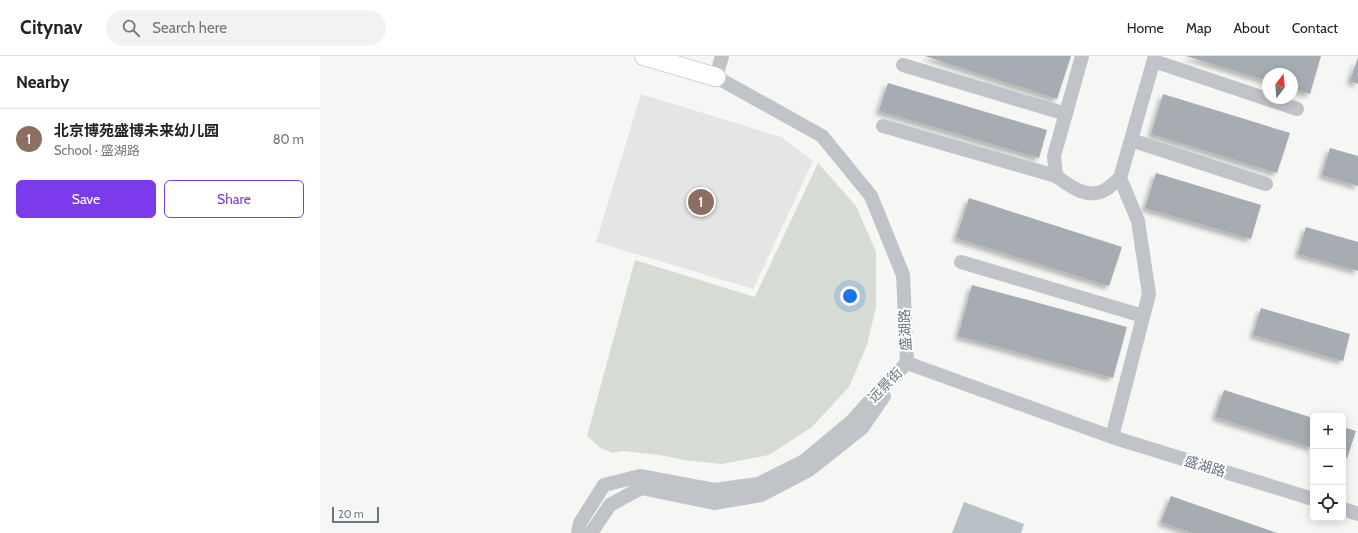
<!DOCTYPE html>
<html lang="en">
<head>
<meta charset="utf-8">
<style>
	body { margin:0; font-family:Cabin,"Noto Sans SC",sans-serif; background:#f2f2f2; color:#222 }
	.controls { position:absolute; right:12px; bottom:12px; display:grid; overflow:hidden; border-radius:6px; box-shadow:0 2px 10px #0003 }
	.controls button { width:36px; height:36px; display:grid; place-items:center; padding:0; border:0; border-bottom:1px solid #e0e0e0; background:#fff; color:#222; font:20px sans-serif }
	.compass { position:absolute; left:942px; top:12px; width:36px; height:36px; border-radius:50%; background:#fff; box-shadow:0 2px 10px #0003; rotate:16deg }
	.scale { position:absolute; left:12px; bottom:10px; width:47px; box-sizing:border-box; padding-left:4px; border:2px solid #697581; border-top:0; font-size:11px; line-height:14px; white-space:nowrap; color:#697581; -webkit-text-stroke:3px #fff; paint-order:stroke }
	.you { position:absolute; left:530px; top:240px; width:14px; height:14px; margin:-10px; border:3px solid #fff; border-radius:50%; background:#1a73e8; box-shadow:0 0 0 6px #1a73e833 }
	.badge { display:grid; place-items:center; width:26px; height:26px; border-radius:50%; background:#7c3aed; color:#fff; font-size:13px; font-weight:700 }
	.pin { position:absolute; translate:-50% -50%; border:2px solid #fff; box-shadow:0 1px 4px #0006 }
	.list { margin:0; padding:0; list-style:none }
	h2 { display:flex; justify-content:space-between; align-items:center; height:52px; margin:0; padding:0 16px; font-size:17px }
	h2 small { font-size:13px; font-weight:400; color:#767676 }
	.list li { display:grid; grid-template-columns:26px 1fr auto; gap:12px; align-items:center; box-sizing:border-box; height:60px; padding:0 16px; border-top:1px solid #e0e0e0 }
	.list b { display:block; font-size:15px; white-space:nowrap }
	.list p { margin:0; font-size:13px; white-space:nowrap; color:#767676 }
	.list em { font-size:13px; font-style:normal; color:#767676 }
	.actions { display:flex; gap:8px; padding:12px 16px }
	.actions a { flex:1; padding:9px 0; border:1px solid #7c3aed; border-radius:6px; text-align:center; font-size:14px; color:#7c3aed }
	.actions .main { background:#7c3aed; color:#fff }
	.icon { flex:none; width:22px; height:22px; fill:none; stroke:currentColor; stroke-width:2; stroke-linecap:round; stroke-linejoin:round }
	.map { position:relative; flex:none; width:1038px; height:477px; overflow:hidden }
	header { display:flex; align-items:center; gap:24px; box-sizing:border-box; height:56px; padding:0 20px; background:#fff; border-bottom:1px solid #e0e0e0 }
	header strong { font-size:19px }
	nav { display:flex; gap:22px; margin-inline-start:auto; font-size:14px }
	.search { width:280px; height:36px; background:#f2f2f2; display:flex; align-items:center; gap:10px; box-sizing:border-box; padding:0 14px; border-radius:22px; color:#767676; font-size:15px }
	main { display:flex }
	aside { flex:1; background:#fff }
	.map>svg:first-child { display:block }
	.built { fill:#e4e5e4 }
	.green { fill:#d6dbd4 }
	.water { fill:#b8c1c6 }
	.building { fill:#a6acb2; filter:url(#shadow) }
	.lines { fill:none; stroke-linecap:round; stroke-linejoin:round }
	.secondary-casing { stroke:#b1b5b9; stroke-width:20 }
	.street { stroke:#c0c3c7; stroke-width:14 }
	.secondary { stroke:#fff; stroke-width:19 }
	.labels { text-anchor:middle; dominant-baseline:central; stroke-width:4; stroke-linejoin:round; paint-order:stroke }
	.street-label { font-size:14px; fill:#697581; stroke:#fff }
</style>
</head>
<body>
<header>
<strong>Citynav</strong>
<div class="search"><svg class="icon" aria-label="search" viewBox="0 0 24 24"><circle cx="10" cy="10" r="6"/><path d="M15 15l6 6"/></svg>Search here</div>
<nav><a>Home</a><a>Map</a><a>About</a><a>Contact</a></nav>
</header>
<main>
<aside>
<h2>Nearby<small></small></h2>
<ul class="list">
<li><span class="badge" style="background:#8d6e63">1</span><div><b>北京博苑盛博未来幼儿园</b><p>School · 盛湖路</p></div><em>80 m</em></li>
</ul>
<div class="actions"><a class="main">Save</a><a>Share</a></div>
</aside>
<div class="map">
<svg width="1038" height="477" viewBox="0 0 1038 477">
	<defs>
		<filter id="shadow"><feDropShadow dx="-3.5" dy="3.5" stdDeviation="2" flood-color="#0004"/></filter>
	</defs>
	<rect width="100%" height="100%" fill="#f6f6f4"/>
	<path class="built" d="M321,38L461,81L493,105L433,233L276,186Z"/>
	<path class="green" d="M498,107L536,150L556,196V251L547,289L529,331L492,371L449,399L402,408L365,404L340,399L303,395L292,397L281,392L267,380L315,204L435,241Z"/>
	<path class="water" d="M644,446L704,468L701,477H632Z"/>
	<path class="building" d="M605,0H751L737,43Z
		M866,0H1001L990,38L972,32V18H948V25Z
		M1038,1V28L1030,25Z
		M568,27L727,74L719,102L559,55Z
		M843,38L970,77L957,117L831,78Z
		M1010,92L1038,100V130L1002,119Z
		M836,117L941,149L931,183L825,152Z
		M649,142L802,191L789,230L636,182Z
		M986,171L1038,186V215L978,198Z
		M652,229L807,271L793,322L638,280Z
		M941,252L1030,278L1023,305L933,279Z
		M904,334L993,362V392L895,361Z
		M1023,371L1036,375L1027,402L1023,401Z
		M851,440L957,477H872L841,466Z"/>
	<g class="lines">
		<defs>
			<path id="secondary" d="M324,0L396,21"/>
		</defs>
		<use href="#secondary" class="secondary-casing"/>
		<path class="street" d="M402,0L396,21L502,80L551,140L583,219L587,307
			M762,0L734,100L736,120C750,130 767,144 785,134C790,131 795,126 800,122L835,0
			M834,5L977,53
			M583,9L746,58
			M563,70L736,120
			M811,84L946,128
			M641,206L823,260
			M587,307L792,381L993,443
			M792,381L829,238L818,165L800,122
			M1023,453L1038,458
			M258,477L260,467L284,429L320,420L394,434L438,428L484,405L533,364L558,336L587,307
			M271,477L290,449L321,432L394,447L441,439L489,414L542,372L564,340"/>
		<use href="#secondary" class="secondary"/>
	</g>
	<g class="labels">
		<g class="street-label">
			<text transform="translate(585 274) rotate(-93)">盛湖路</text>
			<text transform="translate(565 329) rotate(-46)">远景街</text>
			<text transform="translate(885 410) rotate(17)">盛湖路</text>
		</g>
	</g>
</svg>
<div class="controls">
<button>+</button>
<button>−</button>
<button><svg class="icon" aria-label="locate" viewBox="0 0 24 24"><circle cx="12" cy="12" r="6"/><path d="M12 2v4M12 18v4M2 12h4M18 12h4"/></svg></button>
</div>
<svg class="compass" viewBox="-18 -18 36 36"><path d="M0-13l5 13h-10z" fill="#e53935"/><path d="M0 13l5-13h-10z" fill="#767676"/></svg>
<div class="scale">20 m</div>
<div class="you"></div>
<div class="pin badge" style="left:381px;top:146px;background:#8d6e63">1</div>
</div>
</main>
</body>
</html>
